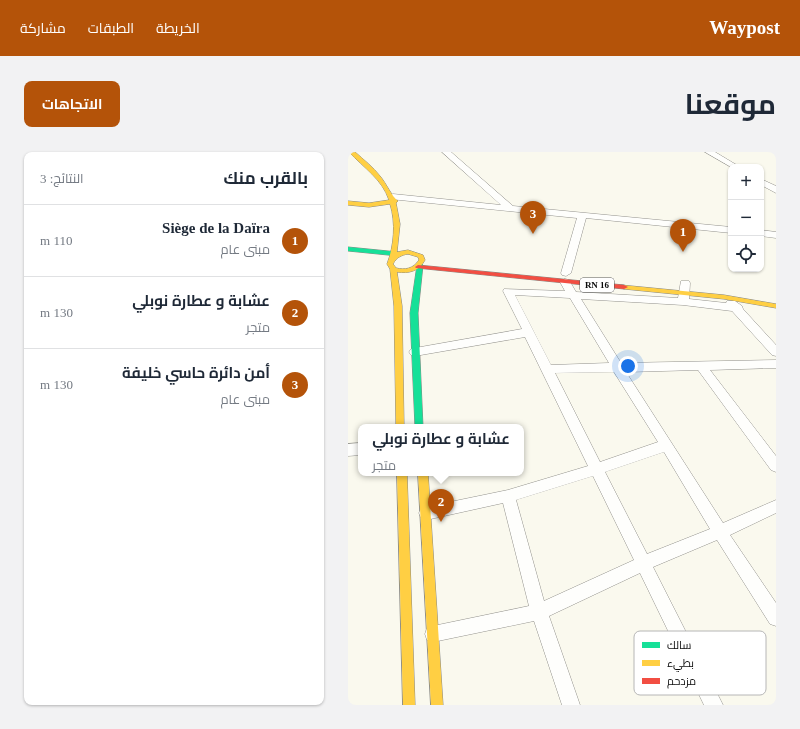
<!DOCTYPE html>
<html lang="ar">
<head>
<meta charset="utf-8">
<style>
	body { margin:0; font-family:"Times New Roman",Cairo,serif; background:#f2f2f3; color:#1f2937; direction:rtl }
	.controls { position:absolute; right:12px; top:12px; display:grid; overflow:hidden; border-radius:8px; box-shadow:0 1px 3px #0004 }
	.controls button { width:36px; height:36px; display:grid; place-items:center; padding:0; border:0; border-bottom:1px solid #e0e1e3; background:#fff; color:#1f2937; font:20px sans-serif }
	.you { position:absolute; left:280px; top:214px; width:14px; height:14px; margin:-10px; border:3px solid #fff; border-radius:50%; background:#1a73e8; box-shadow:0 0 0 6px #1a73e833 }
	.badge { display:grid; place-items:center; width:26px; height:26px; border-radius:50%; background:#b45309; color:#fff; font-size:13px; font-weight:700 }
	.pin { position:absolute; translate:-50% -33px; filter:drop-shadow(0 1px 2px #0008) }
	.pin::after { content:''; position:absolute; top:21px; width:14px; height:12px; background:inherit; clip-path:polygon(0 0,100% 0,50% 100%) }
	.popup { position:absolute; left:10px; top:272px; width:166px; height:52px; box-sizing:border-box; display:grid; place-content:center; border-radius:8px; background:#fff; filter:drop-shadow(0 1px 3px #0005); font-size:13px; white-space:nowrap; color:#747a83 }
	.popup b { font-size:15px; color:#1f2937 }
	.popup::after { content:''; position:absolute; left:50%; top:100%; margin-left:-8px; border:8px solid transparent; border-top-color:#fff }
	.list { margin:0; padding:0; list-style:none }
	h2 { display:flex; justify-content:space-between; align-items:center; height:52px; margin:0; padding:0 16px; font-size:17px }
	h2 small { font-size:13px; font-weight:400; color:#747a83 }
	.list li { display:grid; grid-template-columns:26px 1fr auto; gap:12px; align-items:center; box-sizing:border-box; height:72px; padding:0 16px; border-top:1px solid #e0e1e3 }
	.list b { display:block; font-size:15px; white-space:nowrap }
	.list p { margin:0; font-size:13px; white-space:nowrap; color:#747a83 }
	.list em { font-size:13px; font-style:normal; color:#747a83 }
	.icon { flex:none; width:22px; height:22px; fill:none; stroke:currentColor; stroke-width:2; stroke-linecap:round; stroke-linejoin:round }
	.map { position:relative; flex:none; width:428px; height:553px; overflow:hidden; direction:ltr; border-radius:8px }
	header { display:flex; align-items:center; gap:24px; box-sizing:border-box; height:56px; padding:0 20px; background:#b45309; color:#fff }
	header strong { font-size:19px }
	nav { display:flex; gap:22px; margin-inline-start:auto; font-size:14px }
	.intro { display:flex; align-items:center; justify-content:space-between; box-sizing:border-box; height:96px; padding:0 24px }
	h1 { margin:0; font-size:28px }
	.button { padding:10px 18px; border-radius:8px; background:#b45309; color:#fff; font-size:14px; font-weight:700 }
	main { display:flex; gap:24px; padding:0 24px }
	aside { flex:1; background:#fff; border-radius:8px; box-shadow:0 1px 3px #0004 }
	.map>svg:first-child { display:block }
	.lines { fill:none; stroke-linecap:round; stroke-linejoin:round }
	.street-casing { stroke:#93928d; stroke-width:1 }
	.fast-casing { stroke:#898984; stroke-width:1 }
	.slow-casing { stroke:#898984; stroke-width:1 }
	.jam-casing { stroke:#898984; stroke-width:1 }
	.street { fill:#fefefc; fill-rule:evenodd }
	.fast { fill:#16e098; fill-rule:evenodd }
	.slow { fill:#ffcf43; fill-rule:evenodd }
	.jam { fill:#f24e42; fill-rule:evenodd }
	.labels { text-anchor:middle; dominant-baseline:central; stroke-width:4; stroke-linejoin:round; paint-order:stroke }
	.shield { fill:#fff; stroke:#545454; stroke-width:1 }
	.shield-label { font-size:9px; font-weight:bold; fill:#0b0b0b }
	.key { fill:#fff; stroke:#b6b6b6; stroke-width:1 }
	.key-label { font-size:11px; fill:#0b0b0b }
</style>
</head>
<body>
<header>
<strong>Waypost</strong>
<nav><a>الخريطة</a><a>الطبقات</a><a>مشاركة</a></nav>
</header>
<div class="intro"><h1>موقعنا</h1><a class="button">الاتجاهات</a></div>
<main>
<div class="map">
<svg width="428" height="553" viewBox="0 0 428 553">
	<rect width="100%" height="100%" fill="#faf9ee"/>
	<g class="lines">
		<defs>
			<path id="street" d="M94,0H103L165,54L383,75V81L238,66L223,121L218,124L214,123L213,121L229,66L42,47L41,45L42,43L45,42L153,53Z
				M357,0H367L392,15H383Z
				M413,27L428,34V41L413,33Z
				M413,78L428,80V86L413,84Z
				M217,127L221,128L228,140L330,146L333,129H341L342,131L341,147L378,151L379,149H387L394,154L395,157L428,193V204L424,203L384,159L335,153L233,147L273,211L428,208V216L362,218L428,304V320L423,318L350,218L278,220L375,371L428,348V361L382,383L428,451V474L422,472L369,388L305,415L375,553H356L292,421L201,464L232,553H214L186,469L85,490L79,488L77,482L79,476L85,474L181,454L155,351L78,368L73,366L71,361L73,356L160,338L240,314L177,185L67,204L63,203L61,200L63,197L67,196L174,177L155,139L156,137L217,139L212,130ZM167,143L222,146L261,211L203,213ZM266,220L310,290L252,310L207,221ZM316,300L362,377L299,402L257,320ZM245,324L286,408L196,449L168,348Z
				M13,291V303L0,304V292Z"/>
			<path id="fast" d="M0,95L50,100L53,102L50,104L0,99Z
				M72,111L75,113L70,161L75,275H67L62,161L69,113Z"/>
			<path id="slow" d="M1,0H7C16,8 25,15 32,24C38,31 44,45 50,49L48,51L52,72L49,100L60,98L75,103L77,108C71,119 61,122 49,120L54,154L56,275H48L46,154L42,117L39,112C46,94 48,71 42,52L21,55L0,53V49L21,51L41,48C34,27 16,16 1,0ZM60,102L70,105L71,108C65,117 57,118 48,116L45,112C48,106 53,103 60,102Z
				M273,133L376,143L428,152V156L376,147L276,137L272,135Z
				M49,321H59L67,553H55Z
				M70,321H80L95,553H83Z"/>
			<path id="jam" d="M70,113L276,133L280,135L276,137L68,116L67,115Z"/>
		</defs>
		<use href="#street" class="street-casing"/>
		<use href="#fast" class="fast-casing"/>
		<use href="#slow" class="slow-casing"/>
		<use href="#jam" class="jam-casing"/>
		<use href="#street" class="street"/>
		<use href="#fast" class="fast"/>
		<use href="#slow" class="slow"/>
		<use href="#jam" class="jam"/>
	</g>
	<g class="labels">
		<rect class="shield" x="232" y="126" width="34" height="14" rx="3"/>
		<g class="shield-label">
			<text x="249" y="133">RN 16</text>
		</g>
	</g>
	<rect x="286" y="479" width="132" height="64" rx="6" class="key"/>
	<rect x="294" y="490" width="18" height="6" fill="#16e098"/>
	<rect x="294" y="508" width="18" height="6" fill="#ffcf43"/>
	<rect x="294" y="526" width="18" height="6" fill="#f24e42"/>
	<g class="key-label">
		<text x="319" y="497">سالك</text>
		<text x="319" y="515">بطيء</text>
		<text x="319" y="533">مزدحم</text>
	</g>
</svg>
<div class="controls">
<button>+</button>
<button>−</button>
<button><svg class="icon" aria-label="locate" viewBox="0 0 24 24"><circle cx="12" cy="12" r="6"/><path d="M12 2v4M12 18v4M2 12h4M18 12h4"/></svg></button>
</div>
<div class="you"></div>
<div class="pin badge" style="left:335px;top:100px">1</div>
<div class="pin badge" style="left:93px;top:370px">2</div>
<div class="popup"><b>عشابة و عطارة نوبلي</b>متجر</div>
<div class="pin badge" style="left:185px;top:82px">3</div>
</div>
<aside>
<h2>بالقرب منك<small>النتائج: 3</small></h2>
<ul class="list">
<li><span class="badge">1</span><div><b>Siège de la Daïra</b><p>مبنى عام</p></div><em>110 m</em></li>
<li><span class="badge">2</span><div><b>عشابة و عطارة نوبلي</b><p>متجر</p></div><em>130 m</em></li>
<li><span class="badge">3</span><div><b>أمن دائرة حاسي خليفة</b><p>مبنى عام</p></div><em>130 m</em></li>
</ul>
</aside>
</main>
</body>
</html>
